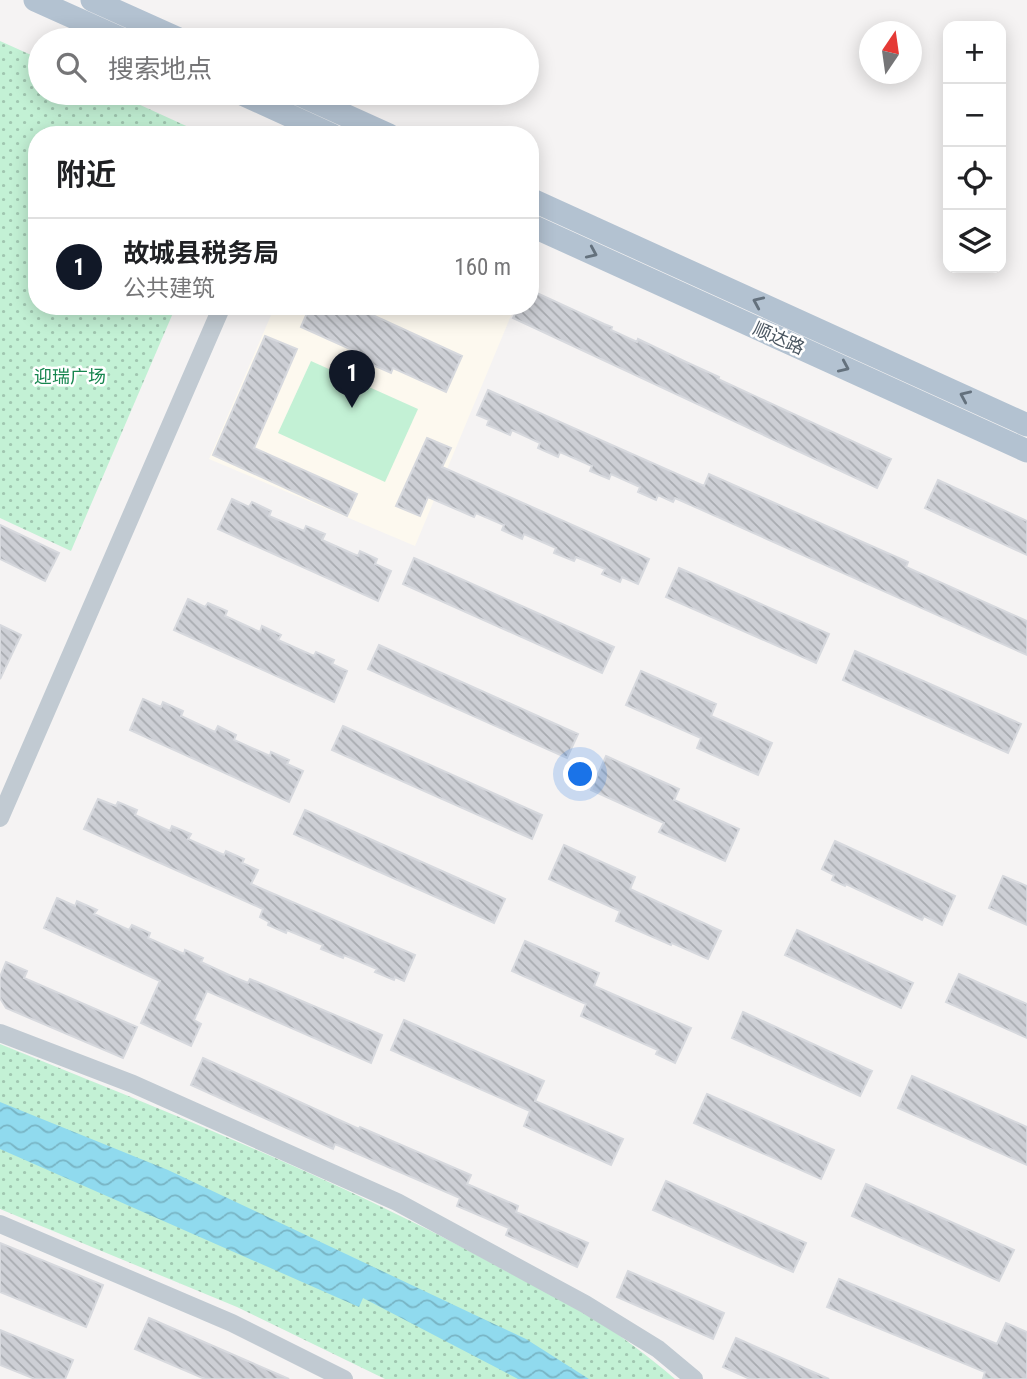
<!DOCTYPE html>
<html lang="zh">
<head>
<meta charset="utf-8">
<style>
	body { margin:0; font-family:"Roboto Condensed","Noto Sans SC",sans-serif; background:#f6f6f6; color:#202124 }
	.controls { position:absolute; right:21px; top:21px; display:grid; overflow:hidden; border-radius:14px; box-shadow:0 4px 18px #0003 }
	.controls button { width:63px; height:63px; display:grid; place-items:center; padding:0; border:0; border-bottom:2px solid #e0e0e0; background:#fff; color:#202124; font:35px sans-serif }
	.compass { position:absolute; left:859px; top:21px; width:63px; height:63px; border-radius:50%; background:#fff; box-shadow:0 4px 18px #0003; rotate:13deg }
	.you { position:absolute; left:581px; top:775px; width:24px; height:24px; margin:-18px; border:5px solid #fff; border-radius:50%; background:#1a73e8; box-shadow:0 0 0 10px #1a73e833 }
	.badge { display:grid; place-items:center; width:46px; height:46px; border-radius:50%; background:#111827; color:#fff; font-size:23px; font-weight:700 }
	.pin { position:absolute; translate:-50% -58px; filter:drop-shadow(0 2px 4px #0008) }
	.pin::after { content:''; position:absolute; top:37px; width:24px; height:21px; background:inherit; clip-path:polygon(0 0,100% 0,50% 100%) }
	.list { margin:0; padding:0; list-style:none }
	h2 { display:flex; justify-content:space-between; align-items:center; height:91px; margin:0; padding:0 28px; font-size:30px }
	h2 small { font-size:23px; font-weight:400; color:#757577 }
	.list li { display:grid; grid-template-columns:46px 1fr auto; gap:21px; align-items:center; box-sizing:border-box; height:98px; padding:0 28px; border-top:2px solid #e0e0e0 }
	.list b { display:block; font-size:26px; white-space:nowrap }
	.list p { margin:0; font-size:23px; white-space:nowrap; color:#757577 }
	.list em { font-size:23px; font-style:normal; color:#757577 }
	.icon { flex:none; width:38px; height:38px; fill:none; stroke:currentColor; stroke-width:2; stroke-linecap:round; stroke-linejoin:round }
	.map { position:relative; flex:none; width:1027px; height:1379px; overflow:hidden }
	.search { position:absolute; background:#fff; box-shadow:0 4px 18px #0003; left:28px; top:28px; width:511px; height:77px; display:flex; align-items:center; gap:18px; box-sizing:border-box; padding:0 24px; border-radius:38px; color:#757577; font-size:26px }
	.panel { position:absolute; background:#fff; box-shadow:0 4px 18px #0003; left:28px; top:126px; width:511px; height:189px; border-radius:28px }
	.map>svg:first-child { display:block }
	.commercial { fill:#fdf9ef }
	.grass { fill:#c3f1d5 }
	.park { fill:url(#park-dots) }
	.water { fill:url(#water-waves) }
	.building { fill:url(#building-back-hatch); stroke:#d7d9de; stroke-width:2 }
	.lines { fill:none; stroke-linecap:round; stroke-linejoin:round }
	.minor { stroke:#c1cad2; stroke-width:18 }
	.major { stroke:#b3c2d1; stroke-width:23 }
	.oneway { stroke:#64717d }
	.labels { text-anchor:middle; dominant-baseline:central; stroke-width:5; stroke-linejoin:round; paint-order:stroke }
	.street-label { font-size:18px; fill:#4a5661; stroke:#fff }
	.park-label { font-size:18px; fill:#17864f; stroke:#fff }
</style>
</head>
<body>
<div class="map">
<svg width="1027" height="1379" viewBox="0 0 1027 1379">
	<defs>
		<pattern id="park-dots" width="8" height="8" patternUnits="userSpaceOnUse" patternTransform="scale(1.75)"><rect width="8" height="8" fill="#c3f1d5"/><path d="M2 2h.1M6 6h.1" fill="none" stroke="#a0c6b0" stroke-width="1.8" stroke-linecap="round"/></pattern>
		<pattern id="water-waves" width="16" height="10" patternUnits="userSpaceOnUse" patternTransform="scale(1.75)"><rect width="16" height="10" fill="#90daee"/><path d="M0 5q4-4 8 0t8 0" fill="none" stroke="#78b4c4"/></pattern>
		<pattern id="building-back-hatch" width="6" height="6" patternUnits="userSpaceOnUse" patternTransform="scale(1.75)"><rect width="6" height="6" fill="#cdcfd5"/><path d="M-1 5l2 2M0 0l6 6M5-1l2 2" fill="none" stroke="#a8abb0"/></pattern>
	</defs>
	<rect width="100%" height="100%" fill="#f5f3f3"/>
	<path class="commercial" d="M275,306H515L415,546L209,459Z"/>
	<path class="grass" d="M311,361L418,409L385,482L278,433Z"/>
	<path class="park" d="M0,41L40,59V93H114L206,135H37V306H176L71,551L0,518Z
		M0,1044C165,1111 331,1176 488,1261C520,1279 554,1295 586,1314C618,1333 647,1355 675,1379H385L237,1307L0,1209Z"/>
	<path class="water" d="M0,1102L168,1170L526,1339L589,1379H518L363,1298L359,1307L0,1149Z"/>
	<path class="building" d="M530,293L536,295L537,293L604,324L612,327L611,330L637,342L638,339L686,362L719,377L718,379L891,459L877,488L513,318L519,306H530Z
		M310,306H353L462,356L446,392L393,368L391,373L357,358L359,353L301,327Z
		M265,336L297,349L254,448L357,494L347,516L213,455Z
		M488,390L704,486L709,474L908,562L906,567L1027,621V655L675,498L673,502L658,495L656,500L638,492L640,487L611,474L609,479L590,471L592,466L560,452L558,457L538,448L540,443L512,430L510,435L487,425L489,420L477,415Z
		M427,438L451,448L442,467L649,559L638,584L622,577L620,582L602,574L605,569L576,557L574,561L554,553L556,548L524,534L522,539L502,530L504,525L476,513L474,517L428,497L420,516L396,506Z
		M938,480L1027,521V555L925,508Z
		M232,499L249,507L252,502L271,511L269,516L304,531L306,526L325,534L322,540L358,556L360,551L377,559L375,564L391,571L378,601L218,529Z
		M0,525L59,553L45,581L0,559Z
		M414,558L614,647L602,673L403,584Z
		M679,568L829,634L816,663L666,597Z
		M188,599L205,607L208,603L227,611L225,616L260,632L262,626L281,635L278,640L314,656L316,652L334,660L332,664L347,671L334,702L174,630Z
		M0,625L21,635L0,679Z
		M379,645L578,734L567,758L368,669Z
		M855,651L1021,724L1008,753L843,680Z
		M641,671L716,704L711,716L772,743L758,775L697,748L701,738L626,705Z
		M143,699L161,707L163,702L183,711L181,716L215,732L218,726L236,735L234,740L270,756L271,752L289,760L287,764L303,771L289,802L130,730Z
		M343,726L542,815L532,839L332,750Z
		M606,756L679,789L674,800L739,829L725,861L659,832L664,823L591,790Z
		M98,799L116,806L118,802L137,810L135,815L170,831L172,826L191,834L188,839L224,855L226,851L244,859L242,863L258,870L251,884L415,955L404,981L395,977L394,980L375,972L377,969L344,955L343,958L321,949L323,945L287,930L286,933L268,925L269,922L260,917L263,909L84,829Z
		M305,810L505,899L494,923L294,834Z
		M835,841L955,896L942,925L924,916L922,920L846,884L845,886L832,880L834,875L822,869Z
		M564,845L635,877L630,889L721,931L708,959L672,943L671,945L616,921L620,911L549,879Z
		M1003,876L1027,886V925L989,908Z
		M57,898L75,906L77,901L97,910L94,914L129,930L132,925L150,933L148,938L184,954L185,950L203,958L201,962L229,975L248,983L250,979L382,1035L371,1063L207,991L194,1020L201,1024L191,1046L141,1023L160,981L44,928Z
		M797,930L913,983L901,1008L785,955Z
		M525,941L599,973L594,986L691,1028L675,1063L656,1054L658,1050L581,1016L586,1004L512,971Z
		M6,962L27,971L24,978L137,1027L123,1058L6,1008L0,998V977Z
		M959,974L1027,1004V1038L946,1002Z
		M743,1012L872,1071L860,1096L732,1038Z
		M404,1020L544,1081L535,1101L623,1139L611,1165L524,1126L530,1111L391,1050Z
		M203,1058L359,1129L360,1127L471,1175L467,1184L518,1206L516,1212L588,1243L577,1267L506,1235L509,1228L457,1206L460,1198L335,1144L333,1149L191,1085Z
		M912,1076L1027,1127V1165L898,1108Z
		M707,1094L834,1150L821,1179L694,1123Z
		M666,1181L806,1243L793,1272L653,1210Z
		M866,1184L1014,1250L999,1281L852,1216Z
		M0,1243L103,1285L86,1327L0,1292Z
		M628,1271L724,1313L713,1339L617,1297Z
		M839,1279L997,1344L1006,1323L1027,1332V1379H983L985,1372L827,1307Z
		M149,1318L289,1379H205L135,1349Z
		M0,1330L73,1360L65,1379H35L0,1365Z
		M736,1338L829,1379H750L723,1367Z"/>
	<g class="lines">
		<path class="minor" d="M0,818L222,306
			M0,1033L133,1084L397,1202L585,1304L658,1349L694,1379
			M0,1224L232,1323L344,1379"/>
		<path class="major" d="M35,0L124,40
			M92,0L181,40
			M240,93L332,135
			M296,93L389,135
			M530,199L1027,425
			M530,225L1027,451"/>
	</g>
	<defs><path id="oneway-chevron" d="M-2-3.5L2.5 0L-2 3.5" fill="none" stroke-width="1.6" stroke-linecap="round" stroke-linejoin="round" transform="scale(1.75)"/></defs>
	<g class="oneway">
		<use href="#oneway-chevron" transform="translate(592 253) rotate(24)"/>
		<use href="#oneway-chevron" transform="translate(758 302) rotate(-156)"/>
		<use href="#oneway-chevron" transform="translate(844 367) rotate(24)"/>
		<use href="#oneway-chevron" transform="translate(965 396) rotate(-156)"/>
	</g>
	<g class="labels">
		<g class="street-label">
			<text transform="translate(779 338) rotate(24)">顺达路</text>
		</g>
		<g class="park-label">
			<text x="70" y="376">迎瑞广场</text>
		</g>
	</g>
</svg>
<div class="controls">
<button>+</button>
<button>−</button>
<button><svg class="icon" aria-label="locate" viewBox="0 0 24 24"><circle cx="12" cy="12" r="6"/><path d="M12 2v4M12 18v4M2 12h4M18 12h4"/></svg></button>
<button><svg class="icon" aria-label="layers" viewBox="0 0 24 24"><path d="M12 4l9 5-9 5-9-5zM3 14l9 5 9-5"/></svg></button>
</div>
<svg class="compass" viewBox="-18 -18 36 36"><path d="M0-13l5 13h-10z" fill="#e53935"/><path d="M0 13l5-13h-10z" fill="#757577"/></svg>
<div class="you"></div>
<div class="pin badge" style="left:352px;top:408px">1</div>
<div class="search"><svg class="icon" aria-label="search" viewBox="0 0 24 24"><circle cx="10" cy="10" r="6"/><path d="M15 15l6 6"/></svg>搜索地点</div>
<section class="panel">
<h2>附近<small></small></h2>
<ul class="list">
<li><span class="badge">1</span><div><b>故城县税务局</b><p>公共建筑</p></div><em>160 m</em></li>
</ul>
</section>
</div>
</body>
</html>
